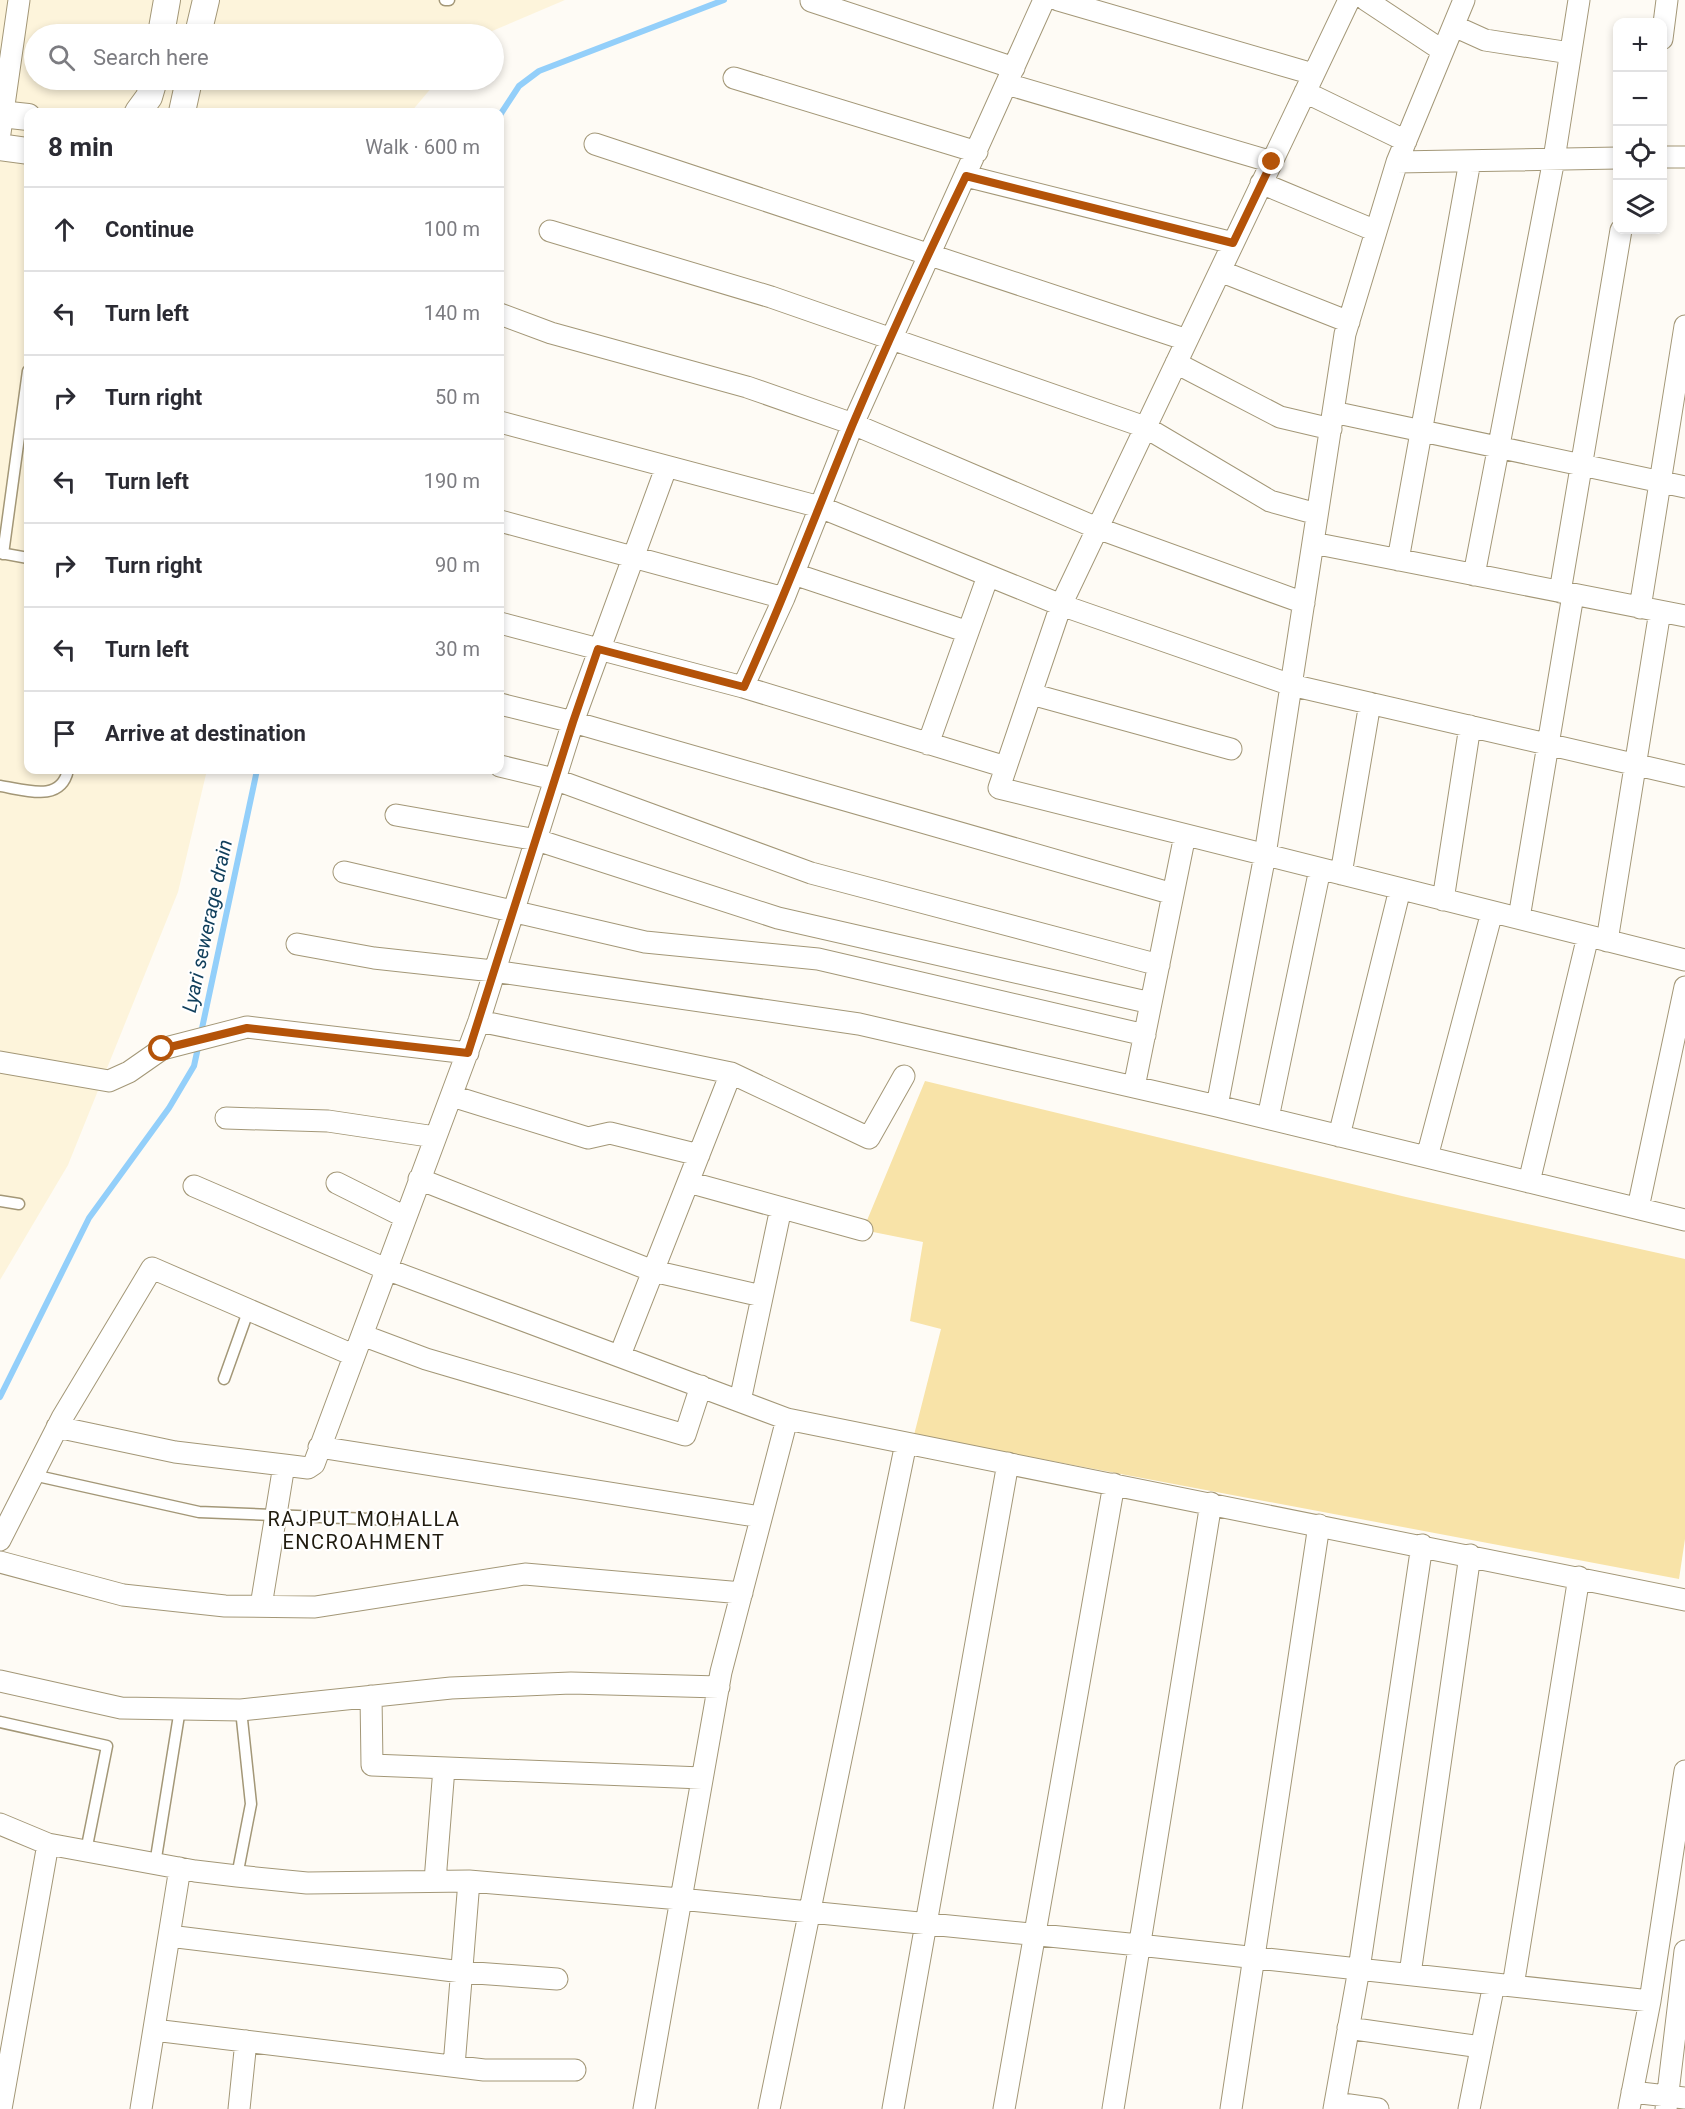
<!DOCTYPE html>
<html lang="en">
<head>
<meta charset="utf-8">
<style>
	body { margin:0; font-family:Roboto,sans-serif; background:#f2f2f3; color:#2b2b33 }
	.controls { position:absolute; right:18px; top:18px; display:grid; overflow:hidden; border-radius:12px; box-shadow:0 3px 9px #0003 }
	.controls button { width:54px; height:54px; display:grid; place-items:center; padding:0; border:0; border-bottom:2px solid #e1e1e2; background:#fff; color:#2b2b33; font:30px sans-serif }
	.stop { position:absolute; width:18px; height:18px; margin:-14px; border:4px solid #b45309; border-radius:50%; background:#fff }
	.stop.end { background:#b45309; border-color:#fff; box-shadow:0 2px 6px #0008 }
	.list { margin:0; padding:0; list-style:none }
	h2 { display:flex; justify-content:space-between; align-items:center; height:78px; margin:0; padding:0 24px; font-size:26px }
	h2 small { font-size:20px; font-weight:400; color:#7c7c81 }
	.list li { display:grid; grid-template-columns:39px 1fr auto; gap:18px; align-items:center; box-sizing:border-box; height:84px; padding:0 24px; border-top:2px solid #e1e1e2 }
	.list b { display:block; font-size:22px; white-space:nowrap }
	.list em { font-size:20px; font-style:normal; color:#7c7c81 }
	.icon { flex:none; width:33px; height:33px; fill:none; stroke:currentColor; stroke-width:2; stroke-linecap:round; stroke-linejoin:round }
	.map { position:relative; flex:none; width:1685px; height:2109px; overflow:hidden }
	.search { position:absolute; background:#fff; box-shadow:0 3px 9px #0003; left:24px; top:24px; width:480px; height:66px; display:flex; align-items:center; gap:15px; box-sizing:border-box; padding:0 21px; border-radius:33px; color:#7c7c81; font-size:22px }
	.panel { position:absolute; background:#fff; box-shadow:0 3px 9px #0003; left:24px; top:108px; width:480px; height:666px; border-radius:12px }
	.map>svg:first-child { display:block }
	.built { fill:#fdf4db }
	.green { fill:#f8e3a8 }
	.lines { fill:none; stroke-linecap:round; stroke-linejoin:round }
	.stream { stroke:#93cffa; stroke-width:6 }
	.service-casing { stroke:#a39777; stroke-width:13 }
	.minor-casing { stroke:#a39777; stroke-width:23 }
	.tertiary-casing { stroke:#a39777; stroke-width:28 }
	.service { stroke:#fff; stroke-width:10 }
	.minor { stroke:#fff; stroke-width:21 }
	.tertiary { stroke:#fff; stroke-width:26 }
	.route { stroke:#b45309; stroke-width:8 }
	.labels { text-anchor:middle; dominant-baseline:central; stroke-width:4.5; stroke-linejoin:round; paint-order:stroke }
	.water-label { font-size:20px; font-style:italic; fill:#103f5c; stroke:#fff }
	.neighbourhood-label { font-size:20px; letter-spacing:1.5px; fill:#211c0f; stroke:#fff }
</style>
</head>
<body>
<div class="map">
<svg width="1685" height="2109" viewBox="0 0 1685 2109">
	<rect width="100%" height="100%" fill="#fefbf5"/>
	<path class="built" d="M0,0H565L485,34H34V80H438L411,112H28V770H207L178,892L68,1165L0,1280Z"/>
	<path class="green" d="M925,1081L1406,1197L1685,1259V1539L1679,1579L914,1435L941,1329L910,1321L923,1242L863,1230Z"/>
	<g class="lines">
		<path class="stream" d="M500,115L519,86L539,71L724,0
			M201,1033L257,770
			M0,1397L89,1218L169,1108L194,1066L199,1043"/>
		<defs>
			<path id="service" d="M445,0H449
				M0,553L28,558
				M3,554L28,371
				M0,786C26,790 61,803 68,770
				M0,1201L19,1204
				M224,1379L249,1309
				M33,1475L199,1512L394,1520
				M0,1722L107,1746L86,1851
				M155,1864L180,1709
				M237,1876L251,1804L241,1710"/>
			<path id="minor" d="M1058,0L1313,74
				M1349,0L1061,605L999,788L1685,960
				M1366,0L1443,51
				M811,1L1014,68
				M1454,26L1485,40L1570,53
				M1662,39L1667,0
				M734,78L977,152
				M1007,84L1272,162
				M1305,92L1406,141
				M0,133L19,0
				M595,144L1187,340
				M1662,157H1685
				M1397,162L1618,158
				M966,176L1233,243
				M1261,183L1376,231
				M550,231L771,297L1145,427L1270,501L1317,514
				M1220,271L1349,322
				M500,314L551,333L747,387L853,424L1097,528L1304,603
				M1176,363L1280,417L1331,429
				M1333,412L1685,487
				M500,422L820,507L1061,605L1291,685L1685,776
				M500,521L784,598
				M1313,543L1685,616
				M1398,560L1470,161
				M794,574L968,632
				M1474,575L1554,159L1579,0
				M1560,592L1621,230
				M1640,608L1685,326
				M500,623L743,687L1006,767
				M743,687L784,598L853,424L1044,0
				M1031,694L1231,749
				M500,704L573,722L1173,894
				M928,744L988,576
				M500,766L554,779L811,873L1159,965
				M396,815L537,840L778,918L1151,1003
				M344,872L645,942L818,959L1145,1035
				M1341,874L1370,703
				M1443,900L1470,726
				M1519,918L1573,595
				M1607,941L1660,611
				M297,944L374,958L493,971L859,1024L1217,1106L1685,1220
				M479,1021L731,1073L869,1138L904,1076
				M0,1062L109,1081L129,1072L162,1049L247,1027L468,1053
				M1134,1087L1185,835
				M452,1096L588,1138L610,1133L699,1155
				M1217,1106L1265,855L1345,334L1397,162L1464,0
				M226,1118L328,1121L435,1137
				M1268,1118L1320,869
				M1339,1136L1400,889
				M1427,1157L1492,912
				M419,1179L653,1271L762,1296
				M688,1182L862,1230
				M1529,1182L1588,936
				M337,1183L405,1217
				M194,1186L386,1269L787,1419L1685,1600
				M1638,1208L1685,987
				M362,1335L426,1359L685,1435L701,1386
				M620,1355L731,1073
				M740,1401L781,1208
				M57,1427L175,1452L284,1465
				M319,1447L761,1517
				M0,1540L62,1418L152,1268L353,1355
				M0,1562L123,1595L225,1606L315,1607L525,1574L742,1593
				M261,1606L284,1465L308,1468L314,1464L479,1021L573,722L666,468
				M0,1681L121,1708L241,1710L451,1688L571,1683L719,1687
				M371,1696L372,1765L702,1778
				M0,1824L48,1844L195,1871L237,1876L307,1883L469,1881L680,1899L1139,1945L1650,2001
				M435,1881L444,1768
				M169,1936L462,1972L557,1979
				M1410,1974L1470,1555
				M1513,1986L1579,1577
				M1348,2028L1481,2047
				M154,2030L484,2070H575
				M454,2066L469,1881
				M1632,2092L1685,2098
				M1335,2103L1378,2109
				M1,2109L48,1844
				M141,2109L180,1868
				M239,2109L246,2041
				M644,2109L721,1672L787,1419
				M769,2109L906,1443
				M893,2109L1008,1463
				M1004,2109L1114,1484
				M1113,2109L1211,1503
				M1231,2109L1319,1525
				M1334,2109L1359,1969L1422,1545
				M1469,2109L1494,1984
				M1629,2109L1650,2001L1685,1771
				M1666,2109L1685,1951"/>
			<path id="tertiary" d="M161,34L167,0
				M198,34L206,0
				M138,112L149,97L154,80
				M182,112L189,80
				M0,114L28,117
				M0,147L28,151"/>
		</defs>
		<use href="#service" class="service-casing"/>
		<use href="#minor" class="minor-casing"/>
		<use href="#tertiary" class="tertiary-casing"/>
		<use href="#service" class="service"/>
		<use href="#minor" class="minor"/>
		<use href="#tertiary" class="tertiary"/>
	</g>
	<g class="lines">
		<path class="route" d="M162,1049L247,1028L468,1053L573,722L598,649L744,687C783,601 816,513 852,426C888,341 926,258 966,176L1233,243L1272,162"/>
	</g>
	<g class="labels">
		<g class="water-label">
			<text transform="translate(207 926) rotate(-78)">Lyari sewerage drain</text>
		</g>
		<g class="neighbourhood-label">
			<text x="364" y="1519">RAJPUT MOHALLA<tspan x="364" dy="23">ENCROAHMENT</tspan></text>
		</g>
	</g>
</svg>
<div class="controls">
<button>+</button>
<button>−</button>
<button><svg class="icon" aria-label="locate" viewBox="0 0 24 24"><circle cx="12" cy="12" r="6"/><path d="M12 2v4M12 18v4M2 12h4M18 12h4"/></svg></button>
<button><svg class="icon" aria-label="layers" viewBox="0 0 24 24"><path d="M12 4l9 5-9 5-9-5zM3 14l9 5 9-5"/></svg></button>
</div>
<div class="stop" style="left:162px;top:1049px"></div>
<div class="stop end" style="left:1272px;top:162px"></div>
<div class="search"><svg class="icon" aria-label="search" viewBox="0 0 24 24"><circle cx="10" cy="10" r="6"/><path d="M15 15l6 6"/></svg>Search here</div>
<section class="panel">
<h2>8 min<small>Walk · 600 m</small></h2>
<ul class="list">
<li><svg class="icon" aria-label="ahead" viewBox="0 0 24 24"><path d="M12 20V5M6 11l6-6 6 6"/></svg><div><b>Continue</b></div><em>100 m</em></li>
<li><svg class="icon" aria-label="left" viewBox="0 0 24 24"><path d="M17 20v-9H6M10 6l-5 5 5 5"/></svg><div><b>Turn left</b></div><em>140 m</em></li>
<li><svg class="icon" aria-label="right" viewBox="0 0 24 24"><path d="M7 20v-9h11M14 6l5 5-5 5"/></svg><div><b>Turn right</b></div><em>50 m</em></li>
<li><svg class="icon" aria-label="left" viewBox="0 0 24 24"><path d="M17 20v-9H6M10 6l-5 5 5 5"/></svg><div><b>Turn left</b></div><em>190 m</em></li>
<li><svg class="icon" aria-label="right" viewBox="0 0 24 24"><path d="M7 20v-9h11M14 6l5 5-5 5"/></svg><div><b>Turn right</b></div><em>90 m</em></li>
<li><svg class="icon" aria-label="left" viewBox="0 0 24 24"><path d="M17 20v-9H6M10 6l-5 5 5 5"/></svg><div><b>Turn left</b></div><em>30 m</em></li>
<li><svg class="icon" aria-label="arrive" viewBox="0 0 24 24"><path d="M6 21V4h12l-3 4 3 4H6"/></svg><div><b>Arrive at destination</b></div></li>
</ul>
</section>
</div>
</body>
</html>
